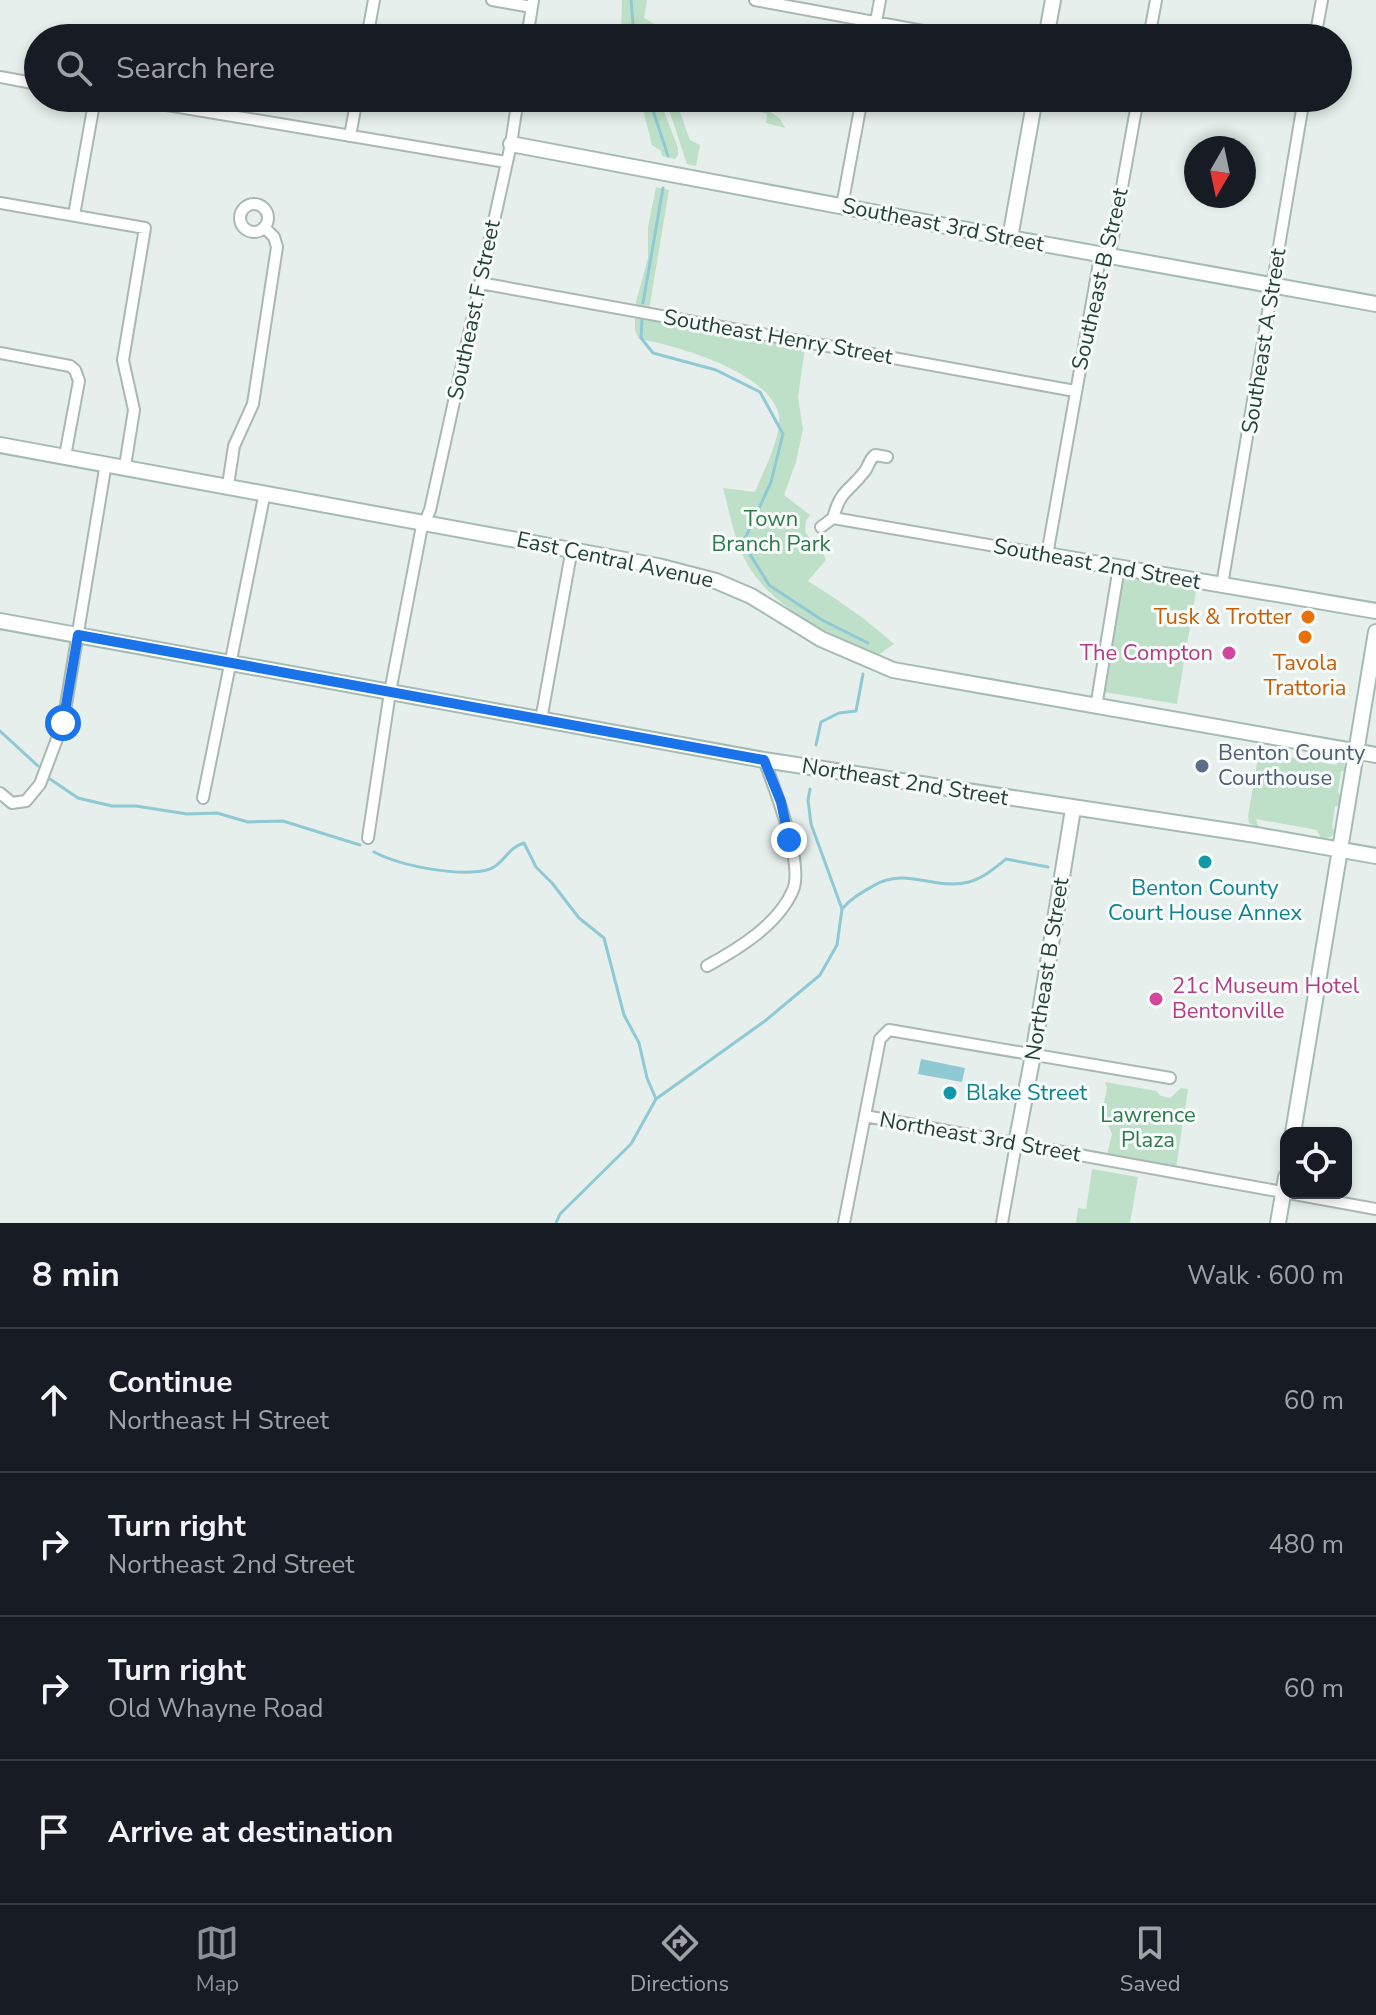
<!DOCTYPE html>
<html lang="en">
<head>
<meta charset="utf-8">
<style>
	body { margin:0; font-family:"Nunito Sans",sans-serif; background:#20242c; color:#f1f3f6 }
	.controls { position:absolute; right:24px; bottom:24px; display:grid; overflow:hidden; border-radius:16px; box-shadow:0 4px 12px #0003 }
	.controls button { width:72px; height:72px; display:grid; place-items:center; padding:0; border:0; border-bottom:2px solid #363941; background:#171b24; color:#f1f3f6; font:40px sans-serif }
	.compass { position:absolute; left:1184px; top:136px; width:72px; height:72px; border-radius:50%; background:#171b24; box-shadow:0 4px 12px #0003; rotate:189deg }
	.stop { position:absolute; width:24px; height:24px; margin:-18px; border:6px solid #1a73e8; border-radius:50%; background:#fff }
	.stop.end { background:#1a73e8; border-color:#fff; box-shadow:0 2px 8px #0008 }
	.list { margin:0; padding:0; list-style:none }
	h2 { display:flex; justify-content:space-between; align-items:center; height:104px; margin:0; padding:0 32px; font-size:34px }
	h2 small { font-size:26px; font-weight:400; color:#9ea1a6 }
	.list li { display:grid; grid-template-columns:52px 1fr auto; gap:24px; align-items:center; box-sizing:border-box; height:144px; padding:0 32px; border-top:2px solid #363941 }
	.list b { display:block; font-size:30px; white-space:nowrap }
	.list p { margin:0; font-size:26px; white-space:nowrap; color:#9ea1a6 }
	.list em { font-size:26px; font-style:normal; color:#9ea1a6 }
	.icon { flex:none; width:44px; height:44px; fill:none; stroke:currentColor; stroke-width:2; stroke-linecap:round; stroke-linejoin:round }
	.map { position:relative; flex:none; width:1376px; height:1223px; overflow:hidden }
	.search { position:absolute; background:#171b24; box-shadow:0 4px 12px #0003; left:24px; right:24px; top:24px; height:88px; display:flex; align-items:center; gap:20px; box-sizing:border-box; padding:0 28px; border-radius:44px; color:#9ea1a6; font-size:30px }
	.sheet { height:680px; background:#171b24 }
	nav { display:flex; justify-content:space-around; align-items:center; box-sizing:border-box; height:112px; border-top:2px solid #363941; background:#171b24; font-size:22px; color:#9ea1a6 }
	nav a { display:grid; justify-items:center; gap:4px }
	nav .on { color:#8c9099 }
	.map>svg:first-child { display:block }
	.green { fill:#bfe0c8 }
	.water { fill:#8ec9d4 }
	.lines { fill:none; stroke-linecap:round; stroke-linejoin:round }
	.stream { stroke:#8ec9d4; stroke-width:3 }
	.street-casing { stroke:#a8b8b2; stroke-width:14 }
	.secondary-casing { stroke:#a4bbb3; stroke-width:18 }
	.street { stroke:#fff; stroke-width:10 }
	.secondary { stroke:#fff; stroke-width:14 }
	.route { stroke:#1a73e8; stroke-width:10 }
	.food-dot { fill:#e8710a; stroke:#f7fbf9; stroke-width:3 }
	.hotel-dot { fill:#d1479c; stroke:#f7fbf9; stroke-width:3 }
	.service-dot { fill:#5c6f8a; stroke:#f7fbf9; stroke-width:3 }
	.culture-dot { fill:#0f9aa8; stroke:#f7fbf9; stroke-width:3 }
	.labels { text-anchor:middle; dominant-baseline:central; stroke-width:6; stroke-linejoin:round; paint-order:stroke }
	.street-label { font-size:22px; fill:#24423a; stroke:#f7fbf9 }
	.park-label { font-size:22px; fill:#2d7a4b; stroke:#f7fbf9 }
	.food-label { font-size:22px; fill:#c56008; stroke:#f7fbf9; text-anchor:end }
	.hotel-label { font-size:22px; fill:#b23c85; stroke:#f7fbf9; text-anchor:end }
	.service-label { font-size:22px; fill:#4e5e75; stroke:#f7fbf9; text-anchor:start }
	.culture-label { font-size:22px; fill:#0d838f; stroke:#f7fbf9 }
</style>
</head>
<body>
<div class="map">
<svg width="1376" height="1223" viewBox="0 0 1376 1223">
	<rect width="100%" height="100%" fill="#e6efeb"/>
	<path class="green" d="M622,0H647L644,18L656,25L646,38H624L621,35Z
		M640,98H659L678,148V155L675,159L662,156L661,151L652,145Z
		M671,98H675L690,140L700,145L696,166L687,164L668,107Z
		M743,98H751V101L758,108L763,106L780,119L785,128L766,123L767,114L748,108Z
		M656,187L669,190L649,310L637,308L636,302L648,258V227Z
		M635,316L805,348L798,397L803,429L796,462L784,495L810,515L806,521L805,532L812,541L819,543L826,560L808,581C840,601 866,619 894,644L878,655C828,635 766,606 742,554C733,534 729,509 723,488L755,492C762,474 782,436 779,416C772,373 676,345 639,339L635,331Z
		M1128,574L1197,585L1177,704L1104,692L1122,580Z
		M1268,746L1272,747L1275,755L1337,765L1335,757L1344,762L1345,771H1341L1338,792L1341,795L1339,806H1335L1332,828L1335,831L1331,837L1321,838L1317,830L1256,819L1259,828L1249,823L1248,816L1259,752Z
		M1105,1082L1156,1091L1161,1096L1170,1098L1181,1088L1188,1089L1176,1168L1107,1155L1112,1134L1102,1112L1107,1088Z
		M1092,1169L1138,1177L1130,1223H1076L1078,1208L1086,1209Z"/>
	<path class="water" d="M921,1059L965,1068L962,1082L918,1074Z"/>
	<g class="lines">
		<path class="stream" d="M631,0L634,36
			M649,98L668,156
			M643,303L663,188
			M642,319L641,338L653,353L716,370L760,392L783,434L771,482L743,543L769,585L822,620L868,643
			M0,731L38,766
			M816,745L821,722L839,713L856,711L863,674
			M50,779L78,798L112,806H136L187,814L217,813L248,822L283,821L360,845
			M374,852C401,866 461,878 490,869C504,864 507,848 524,843L536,867L552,883L579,918L604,938L624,1015L639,1043L647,1078L656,1099
			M843,908C853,897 861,893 873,886C906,866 934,891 969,882C983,878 995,868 1006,859L1048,867
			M556,1223L560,1214L631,1144L656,1099L765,1021L820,975L837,945L842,909L811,824L808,800L810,789"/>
		<defs>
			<path id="street" d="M492,0L532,7
				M755,0L961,38
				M367,38L374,0
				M527,38L533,0
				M873,38L880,0
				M1149,38L1156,0
				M1315,38L1322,0
				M0,77L38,84
				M125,98L506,162
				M350,136L357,98
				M0,203L145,228L123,360L134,410L125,466
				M240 218a14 14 0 1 1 28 0a14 14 0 1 1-28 0Z
				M842,206L862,98
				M74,215L95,98
				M480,283L1075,391
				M0,353L70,366L75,370L79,381L65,456
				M228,485L234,446L253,404L277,247L274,237L264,227
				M833,518C841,489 848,493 865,471C869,465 869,460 875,455L887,457
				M821,527L833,518L1047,555L1099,263L1111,248L1138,98
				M1222,585L1304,98
				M1096,707L1119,567
				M541,720L572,548
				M0,793L12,803L26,801L40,784L63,723L106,463
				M203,798L265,492
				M368,838L390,692L421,531L430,510L511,144L518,98
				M707,966C738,949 778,925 793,890C804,864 774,786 764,760
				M865,1116L1376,1209
				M844,1223L880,1039L889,1030L1170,1078
				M1002,1223L1016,1144"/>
			<path id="secondary" d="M1046,38L1053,0
				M511,144L1010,238L1376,304
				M1010,238L1035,98
				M0,445L658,566L716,581L751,596L821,639L893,670L1376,755
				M1047,555L1376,611
				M0,621L764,760L1256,835L1376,856
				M1293,1133L1376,632
				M1016,1144L1033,1055L1073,809
				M1278,1223L1286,1177"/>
		</defs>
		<use href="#street" class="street-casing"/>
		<use href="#secondary" class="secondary-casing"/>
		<use href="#street" class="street"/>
		<use href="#secondary" class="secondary"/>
	</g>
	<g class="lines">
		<path class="route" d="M63,723L78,635L764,760L781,802L789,840"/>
	</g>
	<g class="food-dot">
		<circle cx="1308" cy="617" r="8"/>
		<circle cx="1305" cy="637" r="8"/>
	</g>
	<g class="hotel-dot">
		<circle cx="1229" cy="653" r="8"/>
		<circle cx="1156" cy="999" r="8"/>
	</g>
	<circle class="service-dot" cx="1202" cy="766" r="8"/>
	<g class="culture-dot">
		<circle cx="1205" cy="862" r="8"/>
		<circle cx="950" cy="1093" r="8"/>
	</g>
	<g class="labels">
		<g class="street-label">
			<text transform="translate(943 225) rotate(11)">Southeast 3rd Street</text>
			<text transform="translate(1100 279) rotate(-77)">Southeast B Street</text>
			<text transform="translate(474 310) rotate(-78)">Southeast F Street</text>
			<text transform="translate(778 337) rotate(10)">Southeast Henry Street</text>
			<text transform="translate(1264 341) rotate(-81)">Southeast A Street</text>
			<text transform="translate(615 560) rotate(12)">East Central Avenue</text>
			<text transform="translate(1097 564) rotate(10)">Southeast 2nd Street</text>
			<text transform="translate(905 782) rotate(9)">Northeast 2nd Street</text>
			<text transform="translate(1047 969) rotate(-81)">Northeast B Street</text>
			<text transform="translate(980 1137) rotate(10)">Northeast 3rd Street</text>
		</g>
		<g class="park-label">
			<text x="771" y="519">Town<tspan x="771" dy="25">Branch Park</tspan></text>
			<text x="1148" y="1115">Lawrence<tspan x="1148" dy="25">Plaza</tspan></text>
		</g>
		<g class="food-label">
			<text x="1292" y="617">Tusk &amp; Trotter</text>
			<text x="1305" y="663" text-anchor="middle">Tavola<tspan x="1305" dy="25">Trattoria</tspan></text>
		</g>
		<g class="hotel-label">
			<text x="1213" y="653">The Compton</text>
			<text x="1172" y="986" text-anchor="start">21c Museum Hotel<tspan x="1172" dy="25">Bentonville</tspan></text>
		</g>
		<g class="service-label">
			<text x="1218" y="753">Benton County<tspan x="1218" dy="25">Courthouse</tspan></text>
		</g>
		<g class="culture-label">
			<text x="1205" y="888">Benton County<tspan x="1205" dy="25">Court House Annex</tspan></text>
			<text x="966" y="1093" text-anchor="start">Blake Street</text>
		</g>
	</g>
</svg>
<div class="controls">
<button><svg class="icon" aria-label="locate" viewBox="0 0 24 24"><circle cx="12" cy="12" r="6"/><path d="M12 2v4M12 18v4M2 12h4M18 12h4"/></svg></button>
</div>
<svg class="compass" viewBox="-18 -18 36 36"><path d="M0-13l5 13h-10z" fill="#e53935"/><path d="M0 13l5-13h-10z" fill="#9ea1a6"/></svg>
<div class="stop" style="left:63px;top:723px"></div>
<div class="stop end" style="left:789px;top:840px"></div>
<div class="search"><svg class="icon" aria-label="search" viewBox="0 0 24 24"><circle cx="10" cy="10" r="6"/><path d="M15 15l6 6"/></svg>Search here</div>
</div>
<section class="sheet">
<h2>8 min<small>Walk · 600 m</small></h2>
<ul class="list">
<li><svg class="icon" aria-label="ahead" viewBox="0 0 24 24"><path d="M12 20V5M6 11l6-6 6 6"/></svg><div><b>Continue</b><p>Northeast H Street</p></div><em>60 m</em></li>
<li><svg class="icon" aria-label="right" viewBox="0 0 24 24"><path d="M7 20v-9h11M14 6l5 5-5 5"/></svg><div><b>Turn right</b><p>Northeast 2nd Street</p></div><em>480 m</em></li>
<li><svg class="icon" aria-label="right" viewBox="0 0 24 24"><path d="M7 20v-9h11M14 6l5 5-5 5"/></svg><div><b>Turn right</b><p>Old Whayne Road</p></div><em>60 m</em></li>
<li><svg class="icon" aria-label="arrive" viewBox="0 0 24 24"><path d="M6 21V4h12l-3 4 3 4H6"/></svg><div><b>Arrive at destination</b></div></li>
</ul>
</section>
<nav>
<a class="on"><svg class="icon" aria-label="map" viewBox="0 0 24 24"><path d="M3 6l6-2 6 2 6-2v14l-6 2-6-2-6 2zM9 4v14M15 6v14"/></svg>Map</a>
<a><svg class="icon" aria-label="directions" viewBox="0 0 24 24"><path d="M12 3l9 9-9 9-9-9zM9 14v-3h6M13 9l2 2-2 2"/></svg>Directions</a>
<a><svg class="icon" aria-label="saved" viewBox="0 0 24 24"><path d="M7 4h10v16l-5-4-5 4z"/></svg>Saved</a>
</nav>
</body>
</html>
